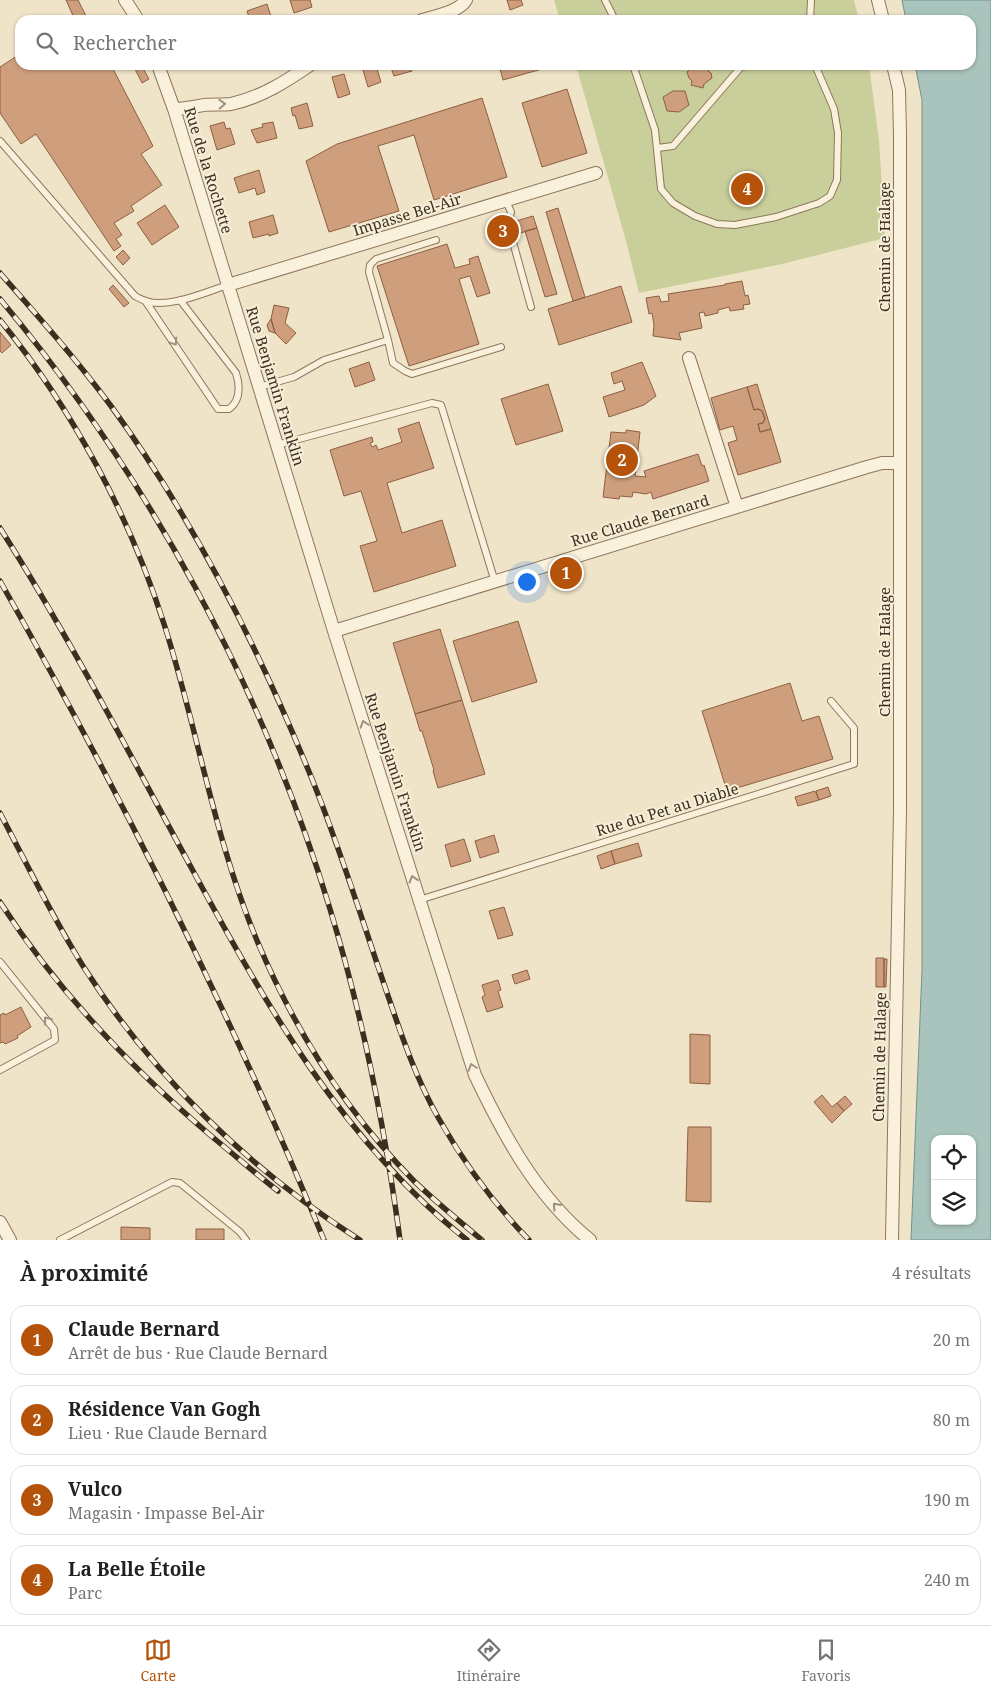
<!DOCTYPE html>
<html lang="fr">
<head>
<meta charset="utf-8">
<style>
	body { margin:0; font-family:"Noto Serif",serif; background:#f2f2f2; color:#202124 }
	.controls { position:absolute; right:15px; bottom:15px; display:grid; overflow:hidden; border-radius:10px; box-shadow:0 1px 4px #0004 }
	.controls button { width:45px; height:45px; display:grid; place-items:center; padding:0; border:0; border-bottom:1px solid #e0e0e0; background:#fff; color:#202124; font:25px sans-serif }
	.you { position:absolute; left:526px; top:581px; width:18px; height:18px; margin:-12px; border:4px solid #fff; border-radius:50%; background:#1a73e8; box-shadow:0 0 0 8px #1a73e833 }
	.badge { display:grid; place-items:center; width:32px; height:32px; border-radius:50%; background:#b45309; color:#fff; font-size:16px; font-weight:700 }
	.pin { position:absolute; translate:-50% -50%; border:2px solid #fff; box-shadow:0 1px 5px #0006 }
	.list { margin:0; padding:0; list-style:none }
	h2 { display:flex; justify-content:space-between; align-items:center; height:65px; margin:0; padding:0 20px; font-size:21px }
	h2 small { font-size:16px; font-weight:400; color:#757577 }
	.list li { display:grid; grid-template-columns:32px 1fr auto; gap:15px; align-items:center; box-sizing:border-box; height:70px; margin:0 10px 10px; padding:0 10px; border:1px solid #e0e0e0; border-radius:15px }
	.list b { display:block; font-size:19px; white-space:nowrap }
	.list p { margin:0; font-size:16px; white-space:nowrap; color:#757577 }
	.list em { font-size:16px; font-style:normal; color:#757577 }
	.icon { flex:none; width:28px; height:28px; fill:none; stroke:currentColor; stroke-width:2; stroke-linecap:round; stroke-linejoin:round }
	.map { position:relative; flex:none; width:991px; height:1240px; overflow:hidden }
	.search { position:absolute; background:#fff; box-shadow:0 1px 4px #0004; left:15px; right:15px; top:15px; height:55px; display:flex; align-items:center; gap:12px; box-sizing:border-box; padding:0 18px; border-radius:15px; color:#757577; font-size:19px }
	.sheet { height:385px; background:#fff }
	nav { display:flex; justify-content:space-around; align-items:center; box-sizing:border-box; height:70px; border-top:1px solid #e0e0e0; background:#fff; font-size:14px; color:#757577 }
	nav a { display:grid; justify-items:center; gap:2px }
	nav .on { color:#b45309 }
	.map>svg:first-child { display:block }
	.green { fill:#c9cf9b }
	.water { fill:#a9c4bc; stroke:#6f938a; fill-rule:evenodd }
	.building { fill:#cf9f7d; stroke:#8d5f41 }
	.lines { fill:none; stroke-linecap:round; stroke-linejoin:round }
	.lane-casing { stroke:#8d765c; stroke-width:8 }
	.street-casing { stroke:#8d765c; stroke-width:14 }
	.lane { stroke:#faf1dc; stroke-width:6 }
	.street { stroke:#faf1dc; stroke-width:12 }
	.rail-casing { stroke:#3d2e20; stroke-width:5.5 }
	.rail { stroke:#f7eed8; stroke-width:4; stroke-dasharray:11; stroke-linecap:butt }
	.oneway { stroke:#9c907e }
	.labels { text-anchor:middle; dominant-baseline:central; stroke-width:4; stroke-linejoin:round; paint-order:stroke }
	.street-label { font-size:15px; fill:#3d2e20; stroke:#f7eed8 }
</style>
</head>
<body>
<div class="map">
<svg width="991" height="1240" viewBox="0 0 991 1240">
	<rect width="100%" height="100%" fill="#f0e4c8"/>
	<path class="green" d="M554,0H854L859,20H560Z
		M576,65H869L879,140L885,238L782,264L639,293L626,241Z"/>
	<path class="water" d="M902,0H991V1240H911L922,970V100L915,65H971V20H906ZM935,1139H972V1221H935Z"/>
	<path class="building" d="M66,0H78L88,20H75Z
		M290,0H310L312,7L294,13Z
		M507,0H521L523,5L510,10Z
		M267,4L272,20H250L247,11Z
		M20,54V65H111L153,146L141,154L162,185L131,206L134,211L114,223L122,235L116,239L121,246L114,251L36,134L21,144L0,113V67Z
		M137,65H141L149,79L142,83L134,67Z
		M390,65H410L412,71L394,76Z
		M499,65H556L503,80Z
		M696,65H707L709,72L711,73L712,78L704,84L703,88L691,85L692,81L689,78L687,72L691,68H694Z
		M376,66L381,82L368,87L363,70Z
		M344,74L350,94L338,98L332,77Z
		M567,89L587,153L542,167L522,103Z
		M673,91H685L689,105L679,112L667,111L663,97Z
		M482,98L507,177L434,200L414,135L378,146L399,211L329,232L306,161L337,144Z
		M307,103L313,126L299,129L295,115L293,116L291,108Z
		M224,122L226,129L230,128L235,144L217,150L210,126Z
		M273,122L277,138L257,143L251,130L263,127L262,124Z
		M259,170L265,192L257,195L255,188L239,193L234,178Z
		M750,178L755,196L745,198L740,181Z
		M165,205L179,227L152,245L137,223Z
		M558,208L585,297L573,301L546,212Z
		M273,215L278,233L269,236V234L253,238L249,222Z
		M533,216L537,228L517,234L513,222Z
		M537,228L557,294L545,297L525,231Z
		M447,244L455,268L470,264L469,259L478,256L490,293L477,297L470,276L459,279L479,344L409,366L377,266Z
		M123,250L130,258L123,265L116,257Z
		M742,281L745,296L748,295L750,304L743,305L744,309L730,311L729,307L718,310V313L705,316L704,312L699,313L702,328L679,333L681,340L653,336L654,325L652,313L649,314L646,298L659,296L661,302L669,301L668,294L725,285V284Z
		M113,285L129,303L124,307L109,289Z
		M621,286L632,322L559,345L548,309Z
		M274,305L289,308L285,323L296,333L286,344L275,333L271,319Z
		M271,319L275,333L269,331L267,325Z
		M0,332L11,345L2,353L0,351Z
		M369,362L375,380L355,387L349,369Z
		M642,362L656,396L644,405L609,417L603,397L625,390L622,381L614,384L611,373Z
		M548,384L563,431L516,445L501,399Z
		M757,384L771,429L760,432L758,424L763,423L765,419L762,411L758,409L754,410L747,387Z
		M747,387L754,410L758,409L762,411L765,419L763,423L758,424L760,432L771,429L781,462L738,475L728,443L737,440L733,426L720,430L711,398Z
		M419,422L434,468L387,483L402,533L442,520L456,566L374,592L360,546L377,541L361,491L344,496L330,450L372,437L373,442L370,443L372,447L376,445L378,450L402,442L398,429Z
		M626,430L640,432L635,476L646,477L644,471L698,454L702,466L704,465L709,481L653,499L651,492L646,494L633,492L632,497L620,496L619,499L603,497L611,432L626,433Z
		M518,621L537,682L472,702L453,641Z
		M440,629L462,700L415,714L393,643Z
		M790,683L802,721L819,716L833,759L727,791L702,711Z
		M462,700L485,774L438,788L433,771L434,770L422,731H420L415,714Z
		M828,787L831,796L819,800L816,791Z
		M815,791L819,800L798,806L795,797Z
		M494,835L499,852L480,858L475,841Z
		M464,839L471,861L451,867L445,845Z
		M638,843L642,856L615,864L611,851Z
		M611,851L615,864L601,869L597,856Z
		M504,907L513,935L498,939L489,911Z
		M876,958H884V987H876Z
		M884,959H887L886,987H884Z
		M527,970L530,979L515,984L512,975Z
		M498,980L501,990L498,991L503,1007L487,1012L482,997L485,995L482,985Z
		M21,1007L31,1027L17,1036L18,1038L5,1044L3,1042L0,1043V1015L4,1013L5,1015Z
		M690,1034L710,1035V1084L690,1083Z
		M822,1095L832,1107L837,1103L844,1111L832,1123L814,1102Z
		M845,1096L852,1104L844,1111L837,1103Z
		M688,1127H711V1202L686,1201Z
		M121,1227L150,1228V1240H121Z
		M196,1229H224V1240H196Z"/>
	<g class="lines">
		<defs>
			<path id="lane" d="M605,0L615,20
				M810,20L811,0
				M633,65L655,130L661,189L673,203L695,216L717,224L735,225L776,217L819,203L830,196L837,180L838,133L834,109L815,65
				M741,67L750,65
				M0,141L135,296C139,298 142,300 146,301C168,309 206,292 228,285
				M657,148L673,146L741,67L734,65
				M506,201L511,212L508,224L531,307
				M146,302L218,409H229C241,400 240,386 236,373L180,300
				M388,340L393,363L405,371L412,374L501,347
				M259,387L294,377L324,360L388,340L369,272L370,265L376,259L436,240
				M277,445L432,403L441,405L495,582
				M419,900L854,764V728L831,701
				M0,962L54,1029L55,1040L0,1070
				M60,1240L172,1182L180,1183L240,1232L246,1240"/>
			<path id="street" d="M125,0L138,20
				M878,0L883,20
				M422,20C435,16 459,12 466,0
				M158,65L174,109L334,631L475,1075C504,1136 537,1197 590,1240
				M174,109C185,109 194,107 204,105C213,104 223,105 231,104C262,97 285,82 310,65
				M228,285L596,173
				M689,358L737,507
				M334,631L867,467L882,463H900
				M0,1222L10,1240
				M892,1240L900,811V135L899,90L893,65"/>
		</defs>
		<use href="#lane" class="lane-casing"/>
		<use href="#street" class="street-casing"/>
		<use href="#lane" class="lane"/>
		<use href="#street" class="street"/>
		<defs>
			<path id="rail" d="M0,273C38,316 76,359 111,406C194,520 259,649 312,779C340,848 362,920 386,990C401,1034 416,1079 439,1119C464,1163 494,1204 529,1240
				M0,299C148,476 263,688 330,909C363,1017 385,1128 400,1240
				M0,320C73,410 130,516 165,627C198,731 215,842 258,943C295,1030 347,1113 414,1181C436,1202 459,1221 482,1240
				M0,528C70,638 130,755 192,869C266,1005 344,1143 467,1240
				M0,581C121,794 231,1014 324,1240
				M0,813C27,864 52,917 83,966C153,1076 250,1170 360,1240
				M0,902C58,992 134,1071 216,1140C237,1157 257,1175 278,1191"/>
		</defs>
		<use href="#rail" class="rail-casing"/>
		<use href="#rail" class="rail"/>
	</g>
	<defs><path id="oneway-chevron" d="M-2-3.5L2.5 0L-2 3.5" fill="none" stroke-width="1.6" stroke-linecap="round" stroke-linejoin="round" transform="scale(1.25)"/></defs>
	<g class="oneway">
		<use href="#oneway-chevron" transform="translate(222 104) rotate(-3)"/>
		<use href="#oneway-chevron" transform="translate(174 342) rotate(56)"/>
		<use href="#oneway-chevron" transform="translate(364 724) rotate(-108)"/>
		<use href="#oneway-chevron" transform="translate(413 879) rotate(-107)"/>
		<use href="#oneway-chevron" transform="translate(47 1020) rotate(-128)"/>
		<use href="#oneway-chevron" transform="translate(472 1067) rotate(-108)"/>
		<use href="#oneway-chevron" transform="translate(556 1206) rotate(-132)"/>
	</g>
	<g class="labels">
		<g class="street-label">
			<text transform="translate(209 170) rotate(73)">Rue de la Rochette</text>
			<text transform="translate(407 214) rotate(-17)">Impasse Bel-Air</text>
			<text transform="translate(884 247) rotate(-90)">Chemin de Halage</text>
			<text transform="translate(276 386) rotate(73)">Rue Benjamin Franklin</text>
			<text transform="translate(640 520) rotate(-17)">Rue Claude Bernard</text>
			<text transform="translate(884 652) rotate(-90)">Chemin de Halage</text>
			<text transform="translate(396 772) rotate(72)">Rue Benjamin Franklin</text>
			<text transform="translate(667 809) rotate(-17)">Rue du Pet au Diable</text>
			<text transform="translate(879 1057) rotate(-89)">Chemin de Halage</text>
		</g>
	</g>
</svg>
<div class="controls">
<button><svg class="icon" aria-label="locate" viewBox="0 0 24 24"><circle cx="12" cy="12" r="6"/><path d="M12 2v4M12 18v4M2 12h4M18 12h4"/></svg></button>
<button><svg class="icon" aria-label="layers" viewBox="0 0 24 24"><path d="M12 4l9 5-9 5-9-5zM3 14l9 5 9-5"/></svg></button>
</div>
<div class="you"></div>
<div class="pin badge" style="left:566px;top:573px">1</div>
<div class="pin badge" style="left:622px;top:460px">2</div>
<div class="pin badge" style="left:503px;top:231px">3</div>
<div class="pin badge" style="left:747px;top:189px">4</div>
<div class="search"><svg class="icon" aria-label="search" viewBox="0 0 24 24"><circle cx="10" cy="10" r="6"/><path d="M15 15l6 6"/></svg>Rechercher</div>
</div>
<section class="sheet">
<h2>À proximité<small>4 résultats</small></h2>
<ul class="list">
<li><span class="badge">1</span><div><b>Claude Bernard</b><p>Arrêt de bus · Rue Claude Bernard</p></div><em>20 m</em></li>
<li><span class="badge">2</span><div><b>Résidence Van Gogh</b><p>Lieu · Rue Claude Bernard</p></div><em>80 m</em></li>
<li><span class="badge">3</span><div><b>Vulco</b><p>Magasin · Impasse Bel-Air</p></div><em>190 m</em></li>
<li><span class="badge">4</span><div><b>La Belle Étoile</b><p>Parc</p></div><em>240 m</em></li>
</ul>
</section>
<nav>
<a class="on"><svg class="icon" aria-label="map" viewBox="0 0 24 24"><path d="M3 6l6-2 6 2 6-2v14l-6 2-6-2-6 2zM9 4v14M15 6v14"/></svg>Carte</a>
<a><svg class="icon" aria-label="directions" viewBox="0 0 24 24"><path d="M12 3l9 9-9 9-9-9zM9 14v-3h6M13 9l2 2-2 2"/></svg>Itinéraire</a>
<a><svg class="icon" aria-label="saved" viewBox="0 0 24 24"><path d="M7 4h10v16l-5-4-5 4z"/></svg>Favoris</a>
</nav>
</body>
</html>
